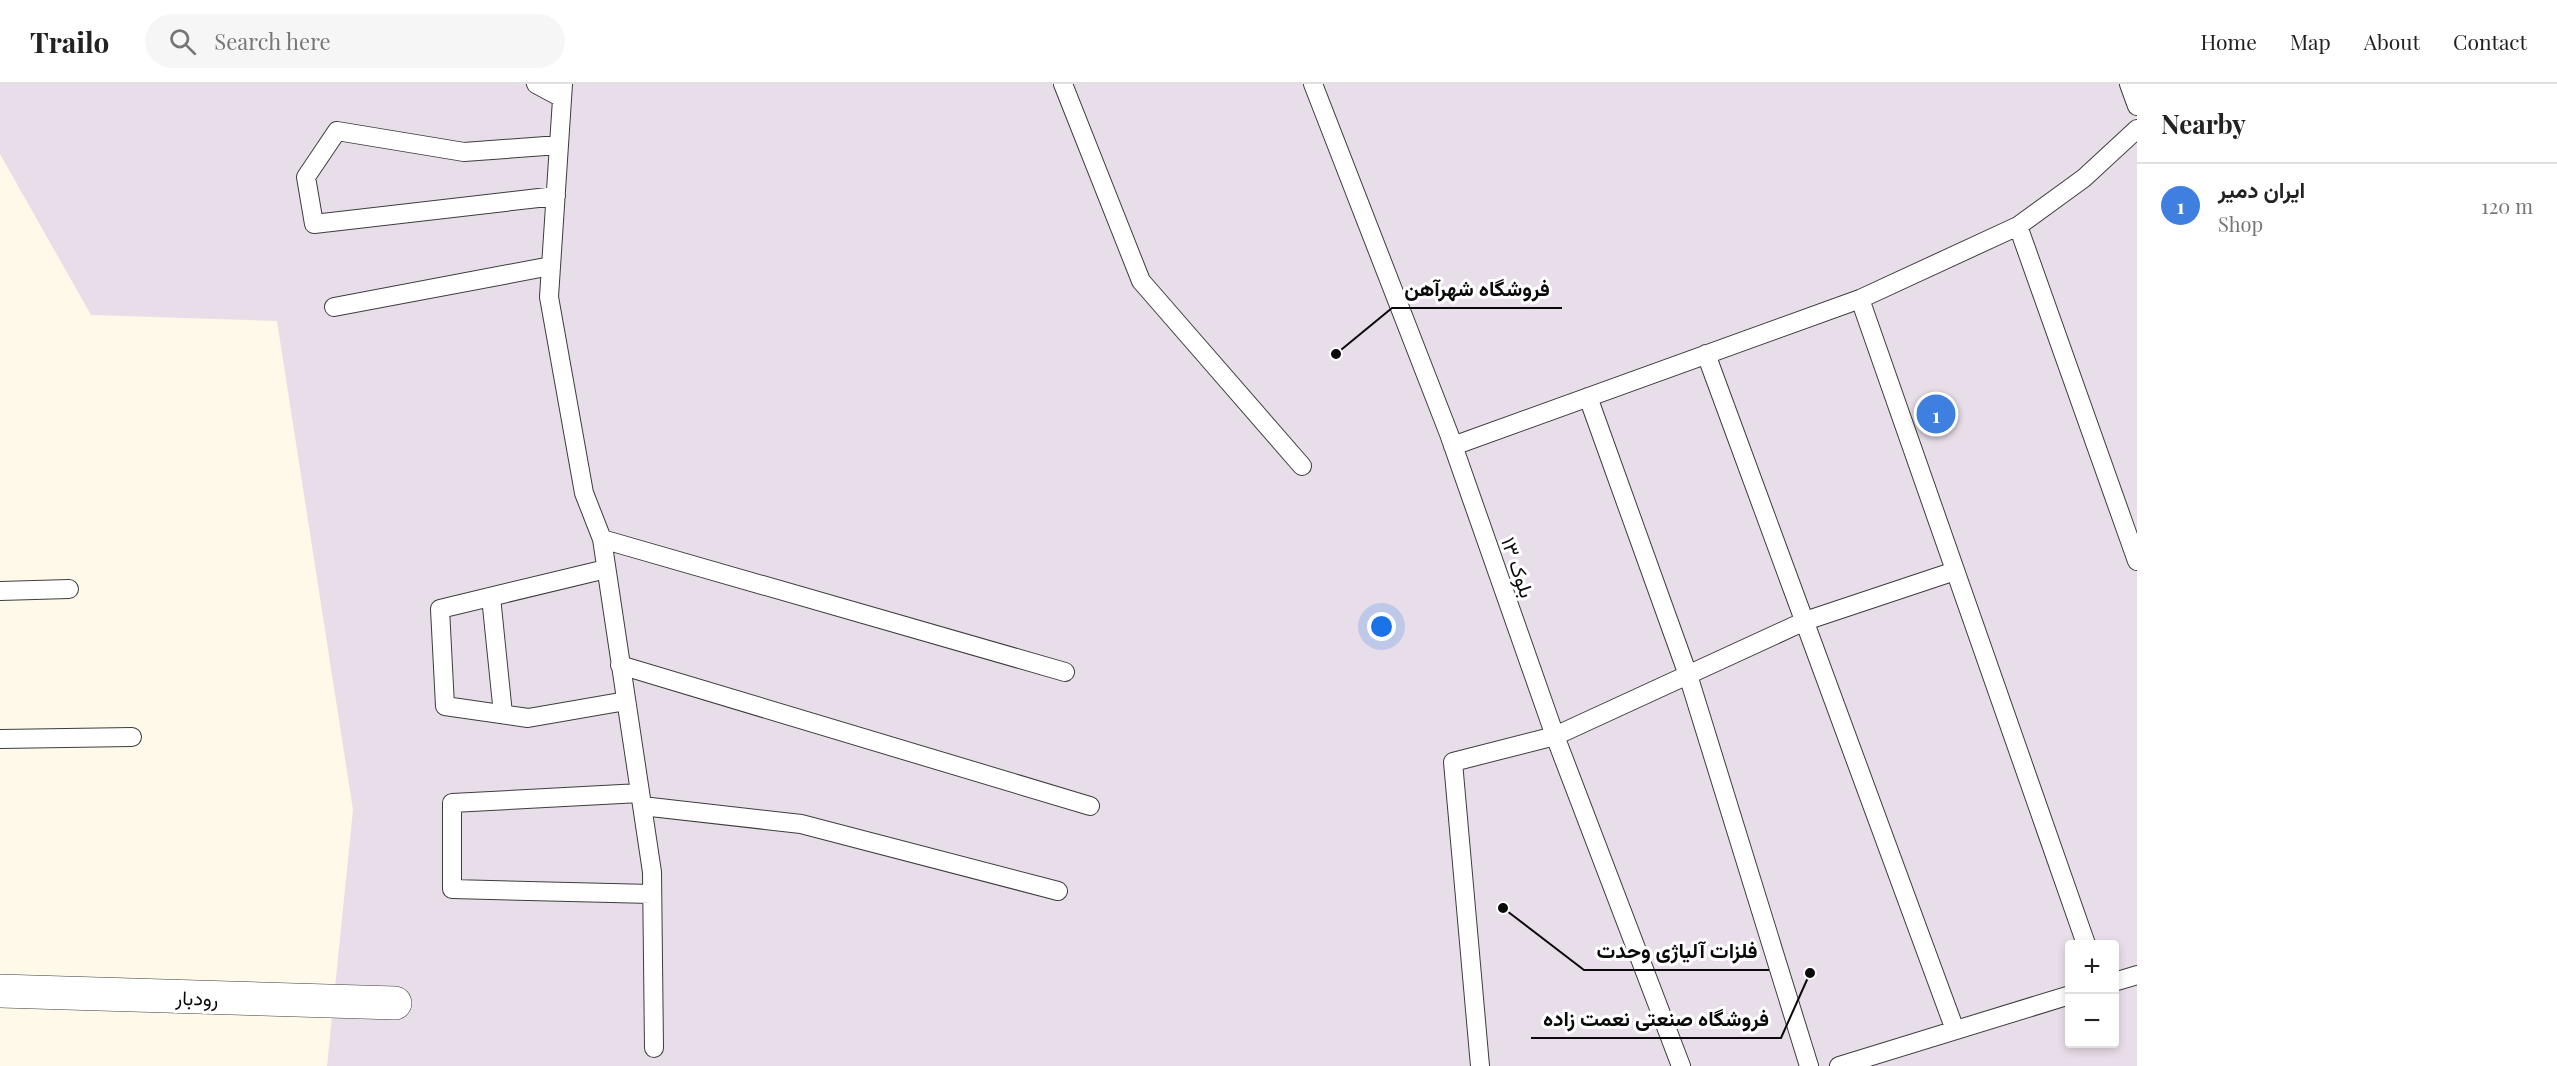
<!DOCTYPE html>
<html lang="en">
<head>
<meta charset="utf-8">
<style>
	body { margin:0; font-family:"Playfair Display",Vazirmatn,serif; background:#f6f6f6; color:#222 }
	.controls { position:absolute; right:18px; bottom:18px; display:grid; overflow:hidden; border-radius:6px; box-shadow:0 3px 9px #0003 }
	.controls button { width:54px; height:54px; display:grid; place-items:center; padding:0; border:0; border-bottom:2px solid #e0e0e0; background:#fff; color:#222; font:30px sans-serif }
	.you { position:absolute; left:1382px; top:543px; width:21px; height:21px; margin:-15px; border:4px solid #fff; border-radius:50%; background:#1a73e8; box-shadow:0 0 0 9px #1a73e833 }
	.badge { display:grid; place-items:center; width:39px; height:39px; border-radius:50%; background:#ea580c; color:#fff; font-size:20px; font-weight:700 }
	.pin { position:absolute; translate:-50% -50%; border:3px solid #fff; box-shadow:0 2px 6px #0006 }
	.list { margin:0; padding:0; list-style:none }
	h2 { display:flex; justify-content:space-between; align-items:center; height:78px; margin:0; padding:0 24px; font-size:26px }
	h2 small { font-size:20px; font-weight:400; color:#767676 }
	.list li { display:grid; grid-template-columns:39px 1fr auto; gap:18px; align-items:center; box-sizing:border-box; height:84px; padding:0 24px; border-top:2px solid #e0e0e0 }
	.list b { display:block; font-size:22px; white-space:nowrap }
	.list p { margin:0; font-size:20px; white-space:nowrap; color:#767676 }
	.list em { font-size:20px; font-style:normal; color:#767676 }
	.icon { flex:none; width:33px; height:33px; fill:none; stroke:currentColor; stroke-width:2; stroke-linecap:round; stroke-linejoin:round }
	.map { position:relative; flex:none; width:2137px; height:982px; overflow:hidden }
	header { display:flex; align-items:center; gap:36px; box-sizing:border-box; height:84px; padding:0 30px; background:#fff; border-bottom:2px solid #e0e0e0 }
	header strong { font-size:28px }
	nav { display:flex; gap:33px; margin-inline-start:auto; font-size:21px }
	.search { width:420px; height:54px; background:#f6f6f6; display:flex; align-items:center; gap:15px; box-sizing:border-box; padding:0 21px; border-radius:33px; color:#767676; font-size:22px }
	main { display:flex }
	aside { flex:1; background:#fff }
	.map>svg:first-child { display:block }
	.industrial { fill:#e8dee9; fill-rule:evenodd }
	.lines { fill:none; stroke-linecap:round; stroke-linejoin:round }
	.service-casing { stroke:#3d3d3d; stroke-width:20 }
	.minor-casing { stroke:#3d3d3d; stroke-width:34 }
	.service { stroke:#fff; stroke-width:18 }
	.minor { stroke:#fff; stroke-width:33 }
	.labels { text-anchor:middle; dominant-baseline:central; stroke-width:6; stroke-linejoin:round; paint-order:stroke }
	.street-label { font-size:20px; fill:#0a0a0a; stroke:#fff }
	.leader { fill:none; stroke:#0a0a0a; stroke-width:2 }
	.callout-dot { fill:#0a0a0a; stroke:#fff; stroke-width:2 }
	.callout-label { font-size:21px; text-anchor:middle; font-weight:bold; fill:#0a0a0a; stroke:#fff; stroke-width:6; stroke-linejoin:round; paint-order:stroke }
</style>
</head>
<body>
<header>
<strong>Trailo</strong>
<div class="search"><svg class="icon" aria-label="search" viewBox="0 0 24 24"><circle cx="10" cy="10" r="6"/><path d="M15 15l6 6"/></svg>Search here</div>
<nav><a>Home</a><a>Map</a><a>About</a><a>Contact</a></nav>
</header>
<main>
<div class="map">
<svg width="2137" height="982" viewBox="0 0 2137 982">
	<rect width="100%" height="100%" fill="#fef9e8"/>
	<path class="industrial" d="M0,0H2137V982H327L353,726L277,237L91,231L0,70ZM2070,860H2114V960H2070Z"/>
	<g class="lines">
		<defs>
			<path id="service" d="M536,0L562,14
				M563,0L549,213L584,409L602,455L652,788L654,964
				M1063,0L1141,197L1302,382
				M1313,0L1449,350L1555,652L1681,982
				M2129,0L2137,22
				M556,112L314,140L306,93L337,47L464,68L559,61
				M2018,142L2137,477
				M1860,215L2086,860
				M334,223L551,182
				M1706,270L1955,946
				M1588,313L1688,591L1809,982
				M1453,362L1860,215L2018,142L2084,94L2137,45
				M602,455L1065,588
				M606,485L440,525L445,622L528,634L626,617
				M0,507L69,505
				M491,513L503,630
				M620,581L1090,722
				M0,655L132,653
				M640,709L452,719V805L652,810
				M642,722L801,740L1058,807
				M2114,898L2137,891
				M1480,982L1453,678L1555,652L1805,537L1955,487
				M1839,982L2070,911"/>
			<path id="minor" d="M0,907L395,919"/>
		</defs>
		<use href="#service" class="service-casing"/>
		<use href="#minor" class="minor-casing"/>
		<use href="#service" class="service"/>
		<use href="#minor" class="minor"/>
	</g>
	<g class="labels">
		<g class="street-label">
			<text transform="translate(1519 483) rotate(71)">بلوک ۱۳</text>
			<text transform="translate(197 913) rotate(2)">رودبار</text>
		</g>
	</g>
	<path class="leader" d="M1336 270L1392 224H1562M1503 824L1584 886H1769M1810 889L1781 954H1531"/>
	<g class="callout-dot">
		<circle cx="1336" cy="270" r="6"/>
		<circle cx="1503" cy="824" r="6"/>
		<circle cx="1810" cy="889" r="6"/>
	</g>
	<g class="callout-label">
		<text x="1477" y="212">فروشگاه شهرآهن</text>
		<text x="1677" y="874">فلزات آلیاژی وحدت</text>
		<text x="1656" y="942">فروشگاه صنعتی نعمت زاده</text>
	</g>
</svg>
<div class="controls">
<button>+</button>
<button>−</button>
</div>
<div class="you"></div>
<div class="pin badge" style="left:1936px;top:330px;background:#3f7fe0">1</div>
</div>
<aside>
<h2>Nearby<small></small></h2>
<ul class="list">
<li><span class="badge" style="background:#3f7fe0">1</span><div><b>ایران دمیر</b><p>Shop</p></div><em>120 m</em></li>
</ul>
</aside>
</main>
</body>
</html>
